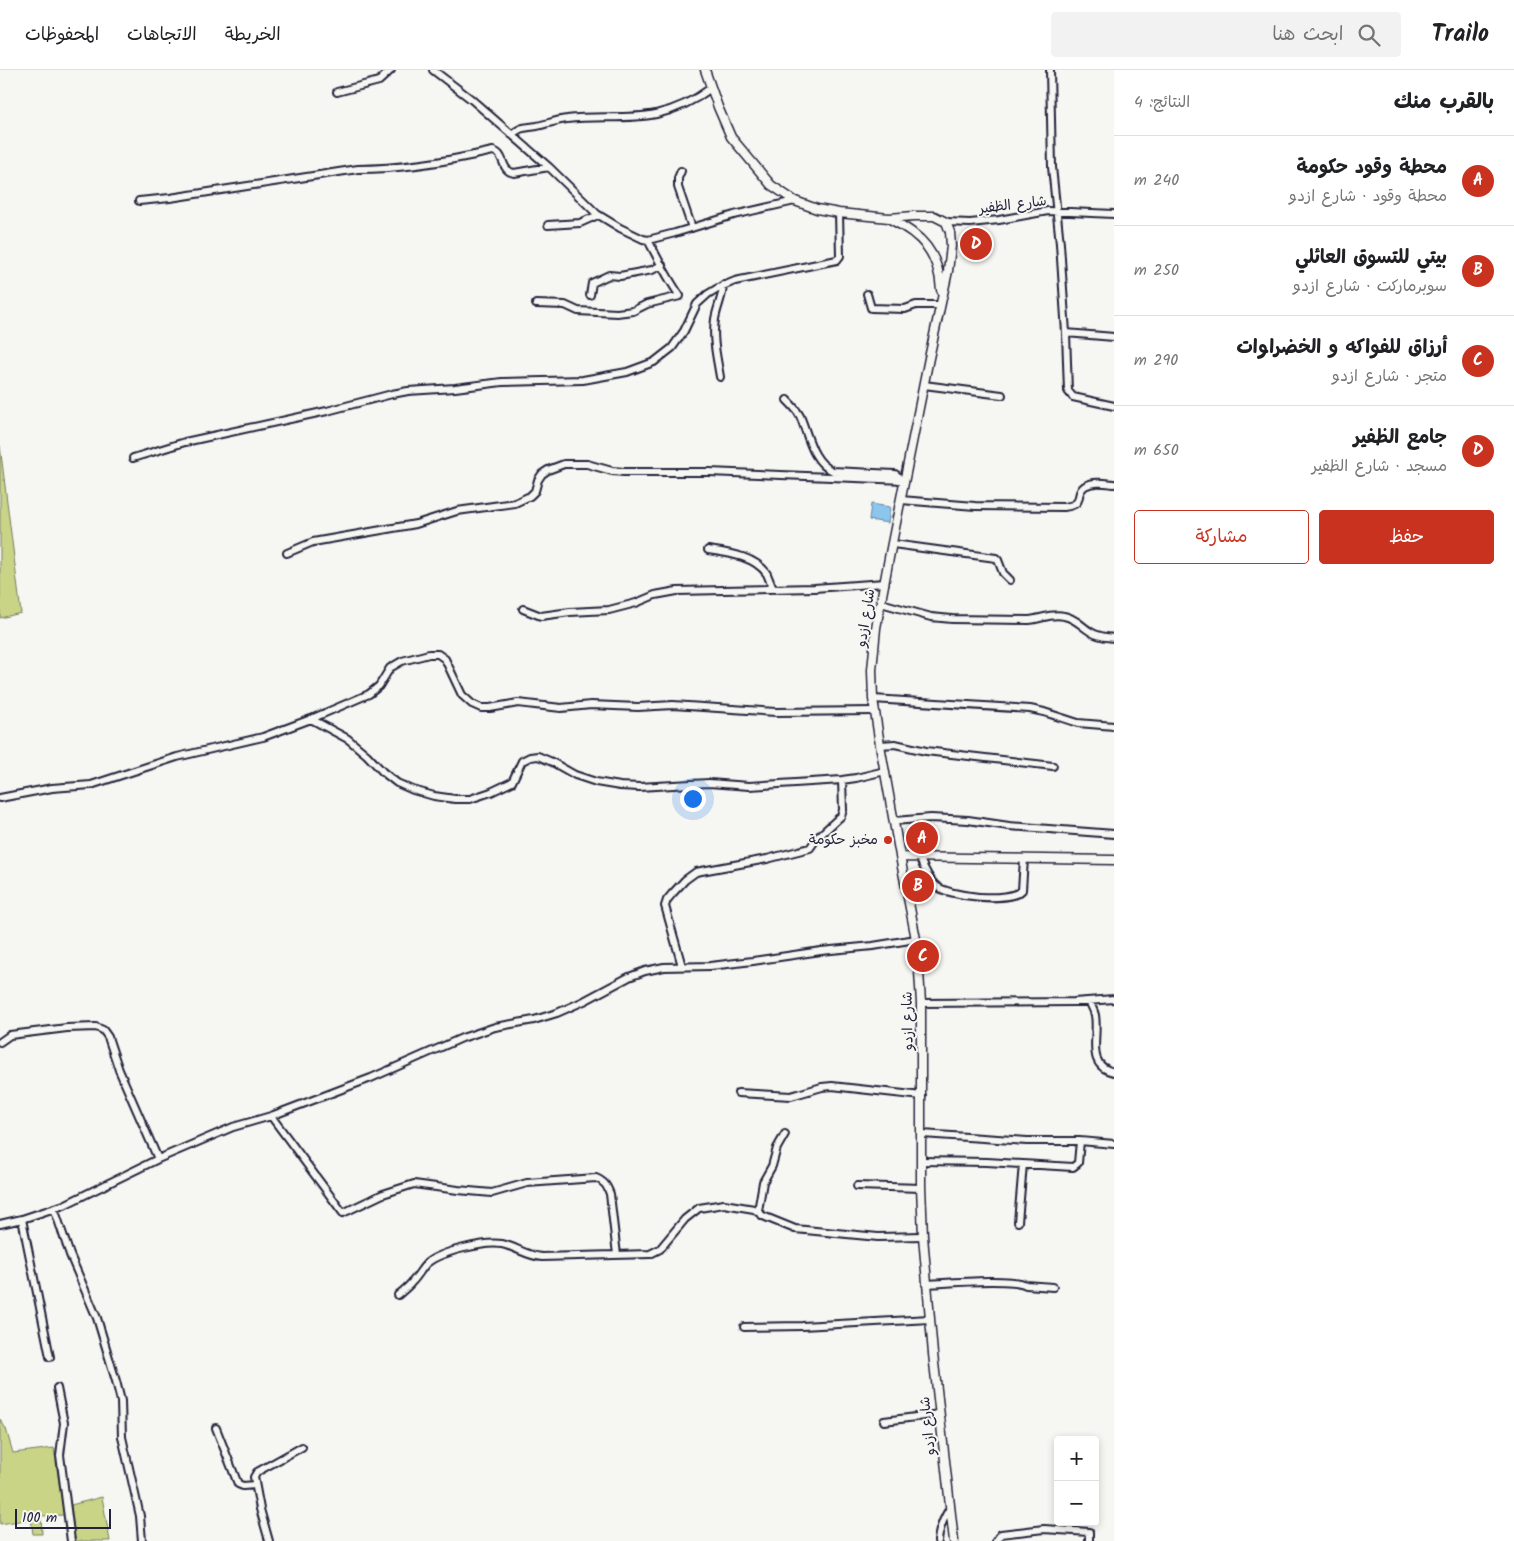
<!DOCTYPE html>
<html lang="ar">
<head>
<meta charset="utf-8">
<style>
	body { margin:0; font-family:Kalam,"Playpen Sans Arabic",sans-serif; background:#f2f2f2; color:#202124; direction:rtl }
	.controls { position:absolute; right:15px; bottom:15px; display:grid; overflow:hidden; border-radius:5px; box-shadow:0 2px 8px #0003 }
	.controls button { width:45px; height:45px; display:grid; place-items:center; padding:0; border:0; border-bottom:1px solid #e0e0e0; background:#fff; color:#202124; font:25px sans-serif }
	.scale { position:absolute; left:15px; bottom:12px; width:96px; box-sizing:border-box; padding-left:5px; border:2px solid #22223b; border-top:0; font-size:14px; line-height:18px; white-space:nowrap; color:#22223b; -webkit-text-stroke:4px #f6f6f2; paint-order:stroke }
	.you { position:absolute; left:692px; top:728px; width:18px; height:18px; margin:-12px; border:4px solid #fff; border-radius:50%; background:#1a73e8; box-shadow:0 0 0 8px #1a73e833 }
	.badge { display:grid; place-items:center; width:32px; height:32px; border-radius:50%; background:#c8321e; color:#fff; font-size:16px; font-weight:700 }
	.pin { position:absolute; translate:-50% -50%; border:2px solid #fff; box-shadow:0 1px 5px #0006 }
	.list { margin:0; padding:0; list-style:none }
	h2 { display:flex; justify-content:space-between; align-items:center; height:65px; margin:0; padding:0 20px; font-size:21px }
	h2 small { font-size:16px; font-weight:400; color:#757577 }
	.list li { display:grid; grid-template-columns:32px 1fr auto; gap:15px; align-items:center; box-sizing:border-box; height:90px; padding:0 20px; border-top:1px solid #e0e0e0 }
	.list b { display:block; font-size:19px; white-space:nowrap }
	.list p { margin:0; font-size:16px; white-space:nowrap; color:#757577 }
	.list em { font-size:16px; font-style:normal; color:#757577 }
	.actions { display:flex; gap:10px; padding:15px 20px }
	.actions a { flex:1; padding:11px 0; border:1px solid #c8321e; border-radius:5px; text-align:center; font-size:18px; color:#c8321e }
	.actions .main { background:#c8321e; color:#fff }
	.icon { flex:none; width:28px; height:28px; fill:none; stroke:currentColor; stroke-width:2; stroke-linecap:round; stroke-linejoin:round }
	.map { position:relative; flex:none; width:1114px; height:1471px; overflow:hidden; direction:ltr }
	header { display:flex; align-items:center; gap:30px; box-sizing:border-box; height:70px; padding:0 25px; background:#fff; border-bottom:1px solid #e0e0e0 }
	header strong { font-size:24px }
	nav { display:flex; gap:28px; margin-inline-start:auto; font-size:18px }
	.search { width:350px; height:45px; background:#f2f2f2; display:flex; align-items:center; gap:12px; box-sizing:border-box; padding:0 18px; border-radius:5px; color:#757577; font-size:19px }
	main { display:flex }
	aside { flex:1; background:#fff }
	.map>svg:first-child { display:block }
	.green { fill:#c9d487; stroke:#767b61 }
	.water { fill:#8dc6ec; stroke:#6284a5 }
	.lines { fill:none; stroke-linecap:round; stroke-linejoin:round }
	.minor-casing { stroke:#22223b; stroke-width:10 }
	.tertiary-casing { stroke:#22223b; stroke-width:11 }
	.minor { stroke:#f6f6f2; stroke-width:6 }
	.tertiary { stroke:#f6f6f2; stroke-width:8 }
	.poi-dot { fill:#c8321e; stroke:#f6f6f2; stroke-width:2 }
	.labels { text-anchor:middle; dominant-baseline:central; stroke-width:4; stroke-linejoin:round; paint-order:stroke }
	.street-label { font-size:14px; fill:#22223b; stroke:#f6f6f2 }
	.poi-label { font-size:14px; fill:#22223b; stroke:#f6f6f2; text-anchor:end }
</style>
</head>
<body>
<header>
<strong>Trailo</strong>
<div class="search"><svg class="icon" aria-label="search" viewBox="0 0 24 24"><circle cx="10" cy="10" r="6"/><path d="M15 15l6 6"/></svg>ابحث هنا</div>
<nav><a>الخريطة</a><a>الاتجاهات</a><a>المحفوظات</a></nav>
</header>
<main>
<aside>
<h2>بالقرب منك<small>النتائج: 4</small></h2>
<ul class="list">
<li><span class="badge">A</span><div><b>محطة وقود حكومة</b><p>محطة وقود · شارع ازدو</p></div><em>240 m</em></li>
<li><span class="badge">B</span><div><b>بيتي للتسوق العائلي</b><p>سوبرماركت · شارع ازدو</p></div><em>250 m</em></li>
<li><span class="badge">C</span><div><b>أرزاق للفواكه و الخضراوات</b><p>متجر · شارع ازدو</p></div><em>290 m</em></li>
<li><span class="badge">D</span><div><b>جامع الظفير</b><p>مسجد · شارع الظفير</p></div><em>650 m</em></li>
</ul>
<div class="actions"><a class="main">حفظ</a><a>مشاركة</a></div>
</aside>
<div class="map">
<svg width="1114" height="1471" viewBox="0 0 1114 1471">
	<rect width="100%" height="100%" fill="#f6f6f2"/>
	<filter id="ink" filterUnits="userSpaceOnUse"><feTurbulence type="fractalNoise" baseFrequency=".02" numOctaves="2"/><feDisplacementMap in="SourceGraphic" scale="10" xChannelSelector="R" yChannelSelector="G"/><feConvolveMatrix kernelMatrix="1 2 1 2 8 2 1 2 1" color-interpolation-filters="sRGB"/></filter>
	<g filter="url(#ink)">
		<path class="green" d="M0,376L21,543L0,548Z
			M0,1349L6,1359L13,1383L54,1378L64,1445L41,1446L42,1464H33L31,1449L0,1454Z
			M102,1427L110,1471H75L71,1435Z"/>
		<path class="water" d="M871,434L890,437L888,453L869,450Z"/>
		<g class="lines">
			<defs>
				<path id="minor" d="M433,0L471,29L549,97L597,144L620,158L643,169L648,170L675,163L734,145L795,131
					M1050,0L1052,97L1060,174L1066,263L1068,321L1073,327L1114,336
					M337,22L379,11L391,0
					M512,65C521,56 525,58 537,56C547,54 557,50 567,49C596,45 627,50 656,44C678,39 694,31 711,18
					M681,101L678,108V117L692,158
					M139,131L170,128L358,99C403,99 449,91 493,81C506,84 500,101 514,103L549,97
					M946,152L970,153L999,150L1048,141L1114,144
					M548,155L580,153L598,145
					M867,224L871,238L905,239L916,235H940
					M590,225L592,213L609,205L620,206L652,200L662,195
					M536,234L565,235L578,241L617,243L633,241L647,234L680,226C668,209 658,189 648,170
					M1066,263L1114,267
					M720,307C717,288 712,269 715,249C717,237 723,226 723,215
					M924,315L1002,325
					M787,330C792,335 797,340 800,346C808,364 812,393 833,401L895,404L899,407L898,410
					M133,388L185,372L327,341L392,324L408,321L455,318L502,312L583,310L627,302L654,292L672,278L684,261L697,234L708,224L718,218L735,211L837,190L840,186L839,143
					M901,430L975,436L1064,437C1087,434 1073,424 1085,416C1094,411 1105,413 1114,414
					M893,474L996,488L998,490L1003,503L1010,510
					M708,480C728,483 755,486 767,504C769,509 771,514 773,519
					M287,483L313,472L416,454L457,441L515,433L530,426L535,421L538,410L542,404L548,400L564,394H587L612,401L624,402H709L905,410
					M881,533L931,547L952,549L1029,550C1041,549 1051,543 1064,546C1076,548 1082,557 1091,562C1098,567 1106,567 1114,568
					M523,539L541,546L570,542L609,540L636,533L655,525L677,521L814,518L885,513
					M873,629L1030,639L1044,642L1078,653L1114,656
					M311,649L348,669L367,685L383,702L397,713L413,720L434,726L455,729H470L491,722L512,712L522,691L530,687L538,686L552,692L575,705L596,712L620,716L639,717L709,713L749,716L842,710L856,708L885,701
					M880,675L895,674L926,681L1053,696
					M0,728L52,718L91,715L177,687L263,667L311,649L369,624L379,616L390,598L402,591L429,584H438L445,589L462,625L472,634L481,638H490L518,633L561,638L591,635L638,637L673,635L776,642L875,641
					M894,751L931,748L968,750L1009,756L1114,764
					M919,787C923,796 928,808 935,815C948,827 1010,833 1022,820L1024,789
					M682,896L665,836L667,830L672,824L685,810L696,802L767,789L810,778L817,768L841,746L843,740L842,710
					M1089,931C1091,936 1094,940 1095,945C1099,967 1085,996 1114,1002
					M921,933L1074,932L1114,929
					M0,972L10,965L67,958L96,957L103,960L108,967L119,1000L158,1089
					M738,1023L791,1026L822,1017L832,1016L922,1026
					M271,1046L343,1143L383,1124L414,1114L458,1120L492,1123L527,1113L596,1108C605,1112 607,1116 610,1124L617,1185
					M922,1064L1027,1071H1080L1114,1074
					M921,1091L987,1092L1073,1097L1078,1093L1080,1071
					M857,1116L921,1118
					M54,1138L70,1185L97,1248L116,1311L121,1331L122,1367L140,1446L142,1471
					M758,1141L763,1112L772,1096L777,1078L785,1064
					M22,1149L50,1287
					M1018,1152L1023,1094
					M0,1154L22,1149L64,1135L158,1089L233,1057L271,1046L371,1008L462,968L495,957L534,950L557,943L584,931L629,907L645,901L664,897L710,896L753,891L821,881L873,876L916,869
					M926,1214C947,1213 1010,1207 1026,1215L1053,1217
					M398,1225C403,1221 408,1217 412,1212C418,1206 421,1199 427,1193C440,1182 485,1171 502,1174C516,1177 527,1186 542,1187L650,1184L660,1179L685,1149L699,1138L724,1134L754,1139L763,1146L795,1159L878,1167L923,1166
					M744,1257L802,1256L930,1249
					M57,1318L64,1353L60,1385L71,1471
					M884,1351L940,1344
					M216,1358L238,1414L243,1416L255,1415
					M269,1471L260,1439L254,1407L257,1402L302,1377
					M938,1471C939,1458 943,1449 950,1438
					M996,1471L1001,1464L1044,1459L1089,1462V1471"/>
				<path id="tertiary" d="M705,0L718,37L731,67L771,115L795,131L817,139L839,143L889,148L914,146H934L946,152L950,162L951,176L948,201L929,288L889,488L876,558L872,600L873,629L880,675L902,797L916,869L918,886L921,933V1116L923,1166L933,1284L954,1471
					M890,149C922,165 939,183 941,220
					M900,787L1114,790"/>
			</defs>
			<use href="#minor" class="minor-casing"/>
			<use href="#tertiary" class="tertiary-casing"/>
			<use href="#minor" class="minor"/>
			<use href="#tertiary" class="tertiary"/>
		</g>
	</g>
	<circle class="poi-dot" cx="888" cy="770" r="5"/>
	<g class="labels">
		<g class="street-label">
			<text transform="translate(1013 135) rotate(-7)">شارع الظفير</text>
			<text transform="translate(866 548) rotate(-81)">شارع ازدو</text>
			<text transform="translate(908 951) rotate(-91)">شارع ازدو</text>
			<text transform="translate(928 1356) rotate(-96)">شارع ازدو</text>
		</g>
		<g class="poi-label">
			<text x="878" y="770">مخبز حكومة</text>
		</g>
	</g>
</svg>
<div class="controls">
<button>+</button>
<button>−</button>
</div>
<div class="scale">100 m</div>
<div class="you"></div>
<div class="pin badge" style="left:922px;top:768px">A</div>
<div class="pin badge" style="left:918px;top:816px">B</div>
<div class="pin badge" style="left:923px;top:886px">C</div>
<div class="pin badge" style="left:976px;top:174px">D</div>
</div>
</main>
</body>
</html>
